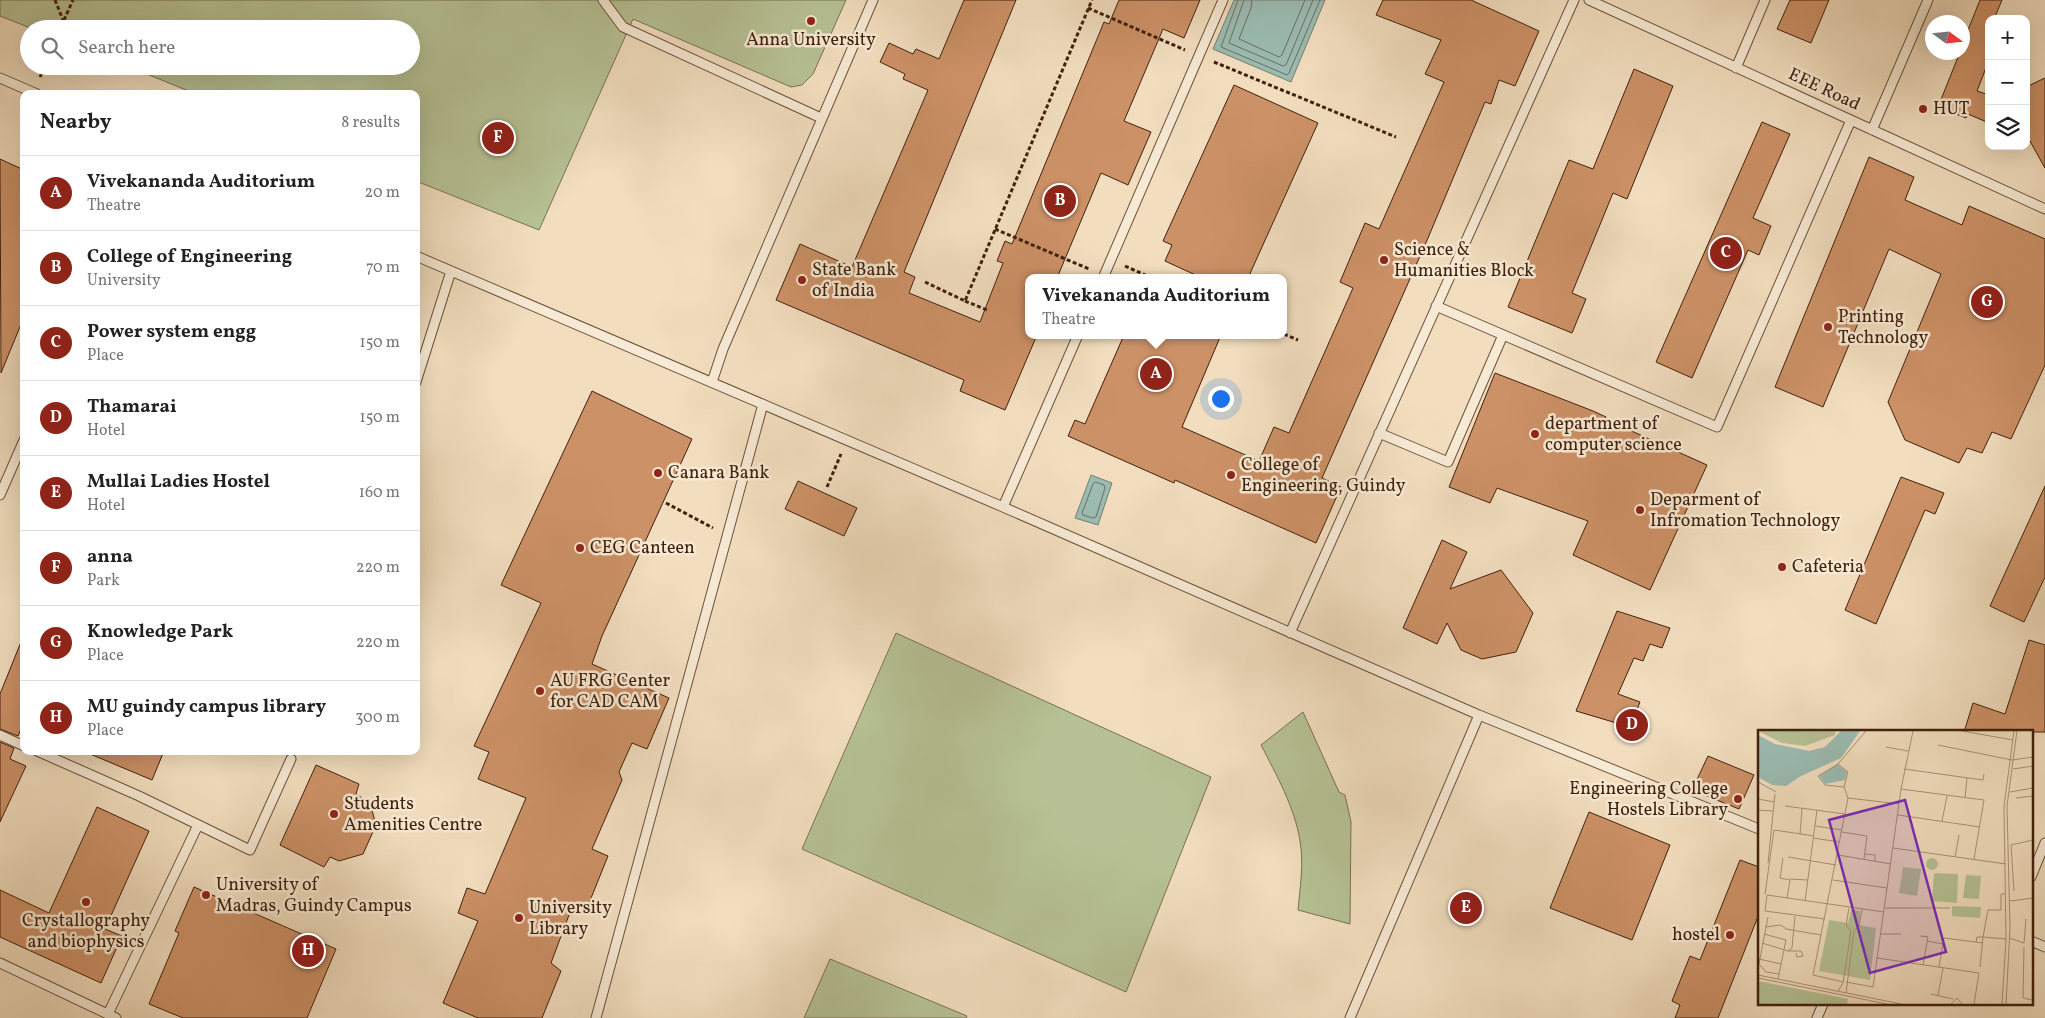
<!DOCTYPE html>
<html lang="en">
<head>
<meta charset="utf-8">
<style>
	body { margin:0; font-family:Vollkorn,serif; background:#f2f2f2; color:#222 }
	.controls { position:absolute; right:15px; top:15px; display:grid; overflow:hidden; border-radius:10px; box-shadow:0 5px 20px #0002 }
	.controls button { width:45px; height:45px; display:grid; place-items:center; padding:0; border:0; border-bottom:1px solid #e0e0e0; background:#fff; color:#222; font:25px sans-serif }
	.compass { position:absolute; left:1925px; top:15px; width:45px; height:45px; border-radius:50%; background:#fff; box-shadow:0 5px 20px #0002; rotate:105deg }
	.you { position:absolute; left:1220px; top:398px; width:18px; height:18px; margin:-12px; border:4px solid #fff; border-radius:50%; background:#1a73e8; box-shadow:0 0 0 8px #1a73e833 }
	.badge { display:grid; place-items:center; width:32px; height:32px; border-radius:50%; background:#8f2418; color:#fff; font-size:16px; font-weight:700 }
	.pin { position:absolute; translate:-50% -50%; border:2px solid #fff; box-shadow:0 1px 5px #0006 }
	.popup { position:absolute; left:1025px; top:274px; width:262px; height:65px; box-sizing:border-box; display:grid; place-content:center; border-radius:10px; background:#fff; filter:drop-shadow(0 1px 4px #0005); font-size:16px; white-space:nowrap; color:#767676 }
	.popup b { font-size:19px; color:#222 }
	.popup::after { content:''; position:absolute; left:50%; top:100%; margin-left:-10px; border:10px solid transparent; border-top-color:#fff }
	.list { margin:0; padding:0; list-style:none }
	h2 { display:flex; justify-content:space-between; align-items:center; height:65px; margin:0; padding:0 20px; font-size:21px }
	h2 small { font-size:16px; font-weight:400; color:#767676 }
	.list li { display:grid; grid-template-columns:32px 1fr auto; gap:15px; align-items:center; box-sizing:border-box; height:75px; padding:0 20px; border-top:1px solid #e0e0e0 }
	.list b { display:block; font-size:19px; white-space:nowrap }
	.list p { margin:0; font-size:16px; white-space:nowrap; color:#767676 }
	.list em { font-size:16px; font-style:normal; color:#767676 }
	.icon { flex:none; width:28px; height:28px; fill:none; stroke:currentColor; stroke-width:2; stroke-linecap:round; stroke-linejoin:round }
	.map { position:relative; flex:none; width:2045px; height:1018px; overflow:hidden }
	.search { position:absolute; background:#fff; box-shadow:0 5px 20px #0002; left:20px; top:20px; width:400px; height:55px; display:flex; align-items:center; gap:12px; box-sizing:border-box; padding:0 18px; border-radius:28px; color:#767676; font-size:19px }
	.panel { position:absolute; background:#fff; box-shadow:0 5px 20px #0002; left:20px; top:90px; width:400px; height:665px; border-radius:10px }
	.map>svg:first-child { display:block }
	.green { fill:#b6c295; stroke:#7c7150 }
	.water { fill:#9bbcb3; stroke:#777e70 }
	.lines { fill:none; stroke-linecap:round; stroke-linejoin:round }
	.shore { stroke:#6e6e60; stroke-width:1 }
	.building { fill:#cd9167; stroke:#41200c }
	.service-casing { stroke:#6d5039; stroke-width:11 }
	.path { stroke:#41200c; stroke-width:3; stroke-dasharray:4 2.5; stroke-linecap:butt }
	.service { stroke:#f7ead5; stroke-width:9 }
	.poi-dot { fill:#8f2418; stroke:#f7ead5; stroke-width:2 }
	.labels { text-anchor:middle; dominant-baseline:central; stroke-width:5; stroke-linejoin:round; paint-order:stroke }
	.poi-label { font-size:18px; fill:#41200c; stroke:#f7ead5; text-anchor:start }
	.street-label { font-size:18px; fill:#41200c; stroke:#f7ead5 }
	.inset-road { fill:none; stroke:#ab9277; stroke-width:1 }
	.view { fill:#7b2cbf; fill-opacity:0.15; stroke:#7b2cbf; stroke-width:2.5 }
	.inset-edge { fill:none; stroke:#41200c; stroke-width:2.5 }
</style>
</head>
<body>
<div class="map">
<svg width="2045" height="1018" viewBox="0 0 2045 1018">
	<rect width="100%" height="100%" fill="#f2debf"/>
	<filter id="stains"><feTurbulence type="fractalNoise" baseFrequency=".004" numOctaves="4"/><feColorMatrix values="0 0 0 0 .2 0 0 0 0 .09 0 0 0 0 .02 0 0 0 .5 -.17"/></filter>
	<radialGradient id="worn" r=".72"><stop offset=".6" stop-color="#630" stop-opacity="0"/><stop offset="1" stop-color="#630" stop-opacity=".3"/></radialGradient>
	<path class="green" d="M0,0H846L813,74L802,85L791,87L633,19L539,230L416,181V94H196L127,66H411V29H33L0,16Z
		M896,633L1211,777L1126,992L802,849Z
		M1303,712L1339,792L1345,795L1351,822L1350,924L1298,910C1300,888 1304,863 1300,841C1295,808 1276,774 1261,745Z
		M830,959L967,1016L966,1018H804Z"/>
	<path class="water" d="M1234,0H1325L1291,82L1213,49Z
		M1091,475L1112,483L1098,525L1075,518Z"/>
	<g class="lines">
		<path class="shore" d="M1238,0L1221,47L1287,75L1289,73L1320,0
			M1244,0L1229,43L1283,66L1286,65L1313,0
			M1252,0L1251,8L1239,39L1279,57L1282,55L1305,0
			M1096,482L1104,485L1105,488L1096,517L1093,518L1083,515L1082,513L1093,484Z"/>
	</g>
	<path class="building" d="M964,0H1016L904,272L915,277L909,293L980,322L1003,263L997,261L1005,241L1012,244L1104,22L1109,24L1119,0H1200L1184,38L1163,29L1124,121L1151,132L1128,185L1101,173L1057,278H1028V335H1037L1005,410L960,391L964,380L776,300L800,244L852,267L928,90L903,79L905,74L880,62L889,43L913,54L916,49L939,59Z
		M1383,0H1471L1539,31L1515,86L1499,80L1491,104L1485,102L1428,238L1322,478L1341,487L1316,543L1175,480L1174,483L1068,436L1075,420L1085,424L1124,335H1221L1182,427L1259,461L1274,427L1289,433L1353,288L1340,282L1365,223L1379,229L1444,82L1425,74L1441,40L1376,15Z
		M1790,0H1829L1811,43L1777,29Z
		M1980,0H2002L1994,19H1989V60L1977,91L1989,95V123L1968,114L1966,118L1938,107L1960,52H1962V45Z
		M1634,69L1673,86L1627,199L1613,193L1572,293L1586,299L1572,333L1508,307L1569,160L1593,169Z
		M2045,78V168L2026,134V87Z
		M1234,85L1318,123L1248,278H1202L1165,261L1172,245L1163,241Z
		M1762,122L1790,134L1753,218L1771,226L1759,255L1748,250L1692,378L1656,362Z
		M1869,157L1914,177L1905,200L1962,225L1969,206L2045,239V365L2011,439L1992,432L1982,453L1967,448L1959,463L1905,440L1888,402L1941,274L1889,249L1823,407L1775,387Z
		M0,159L24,170V317L1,373Z
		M1495,373L1593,411L1606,417L1605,419L1707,465L1650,590L1573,555L1588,521L1497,488L1490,503L1449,487Z
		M592,391L692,439L602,636L592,664L669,698L647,749L632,743L619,772L622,780L592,849L608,856L585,913L569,915L551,963L561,971L542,1018H478L443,1003L478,921L458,913L467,888L485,894L526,798L478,779L489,752L474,746L541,603L501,585Z
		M1901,477L1944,493L1935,514L1925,510L1876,624L1845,610Z
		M798,481L857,508L844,536L785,509Z
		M2045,486V577L2024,622L1990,606Z
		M1442,540L1467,552L1450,589L1501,570L1533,613L1516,652L1482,659L1461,650L1447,623L1437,644L1403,628Z
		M1617,611L1670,628L1662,648L1650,644L1643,661L1634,658L1618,694L1640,702L1630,727L1576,711Z
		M23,637L24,722L18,736L0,729V694Z
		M2029,640L2045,645V732H1964L1973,703L2005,714Z
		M0,742L14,748L10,759L26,766L0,822Z
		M83,751H164L152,780Z
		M1708,756L1754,775L1739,809L1692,790Z
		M316,765L359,784L356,794L370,803L376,825L363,854L339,861L330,857L324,867L280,845Z
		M97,807L149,831L105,929L122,936L101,983L0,937V890L49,913Z
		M1589,812L1670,845L1632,940L1550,908Z
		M1740,860L1759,867V914L1718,1018H1675L1680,1005L1672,1001L1690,956L1700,960Z
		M194,887L336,949L307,1018H183L149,1004L179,933L175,931Z"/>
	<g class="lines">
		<defs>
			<path id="service" d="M603,0L623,27L821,118
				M1589,0L2045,209
				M1736,68L1765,0
				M0,78L37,94
				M1872,130L1928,0
				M416,256L1003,507L1479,715L1759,829
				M1103,278L1223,0
				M1436,306L1717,427L1851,120
				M416,382L451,271
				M712,382L723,349L873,0
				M1379,433L1448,462L1503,335
				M0,495L24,440
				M1003,507L1078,335
				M1290,633L1574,0
				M0,735L24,746
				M37,751L139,796L250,850L291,759
				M2031,877L2045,843
				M2031,941L2045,947
				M0,963L116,1018
				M108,1014L198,825
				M596,1018L763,404
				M1350,1018L1479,715
				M1817,1018L1823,1004"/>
		</defs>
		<use href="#service" class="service-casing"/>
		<path class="path" d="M55,0L63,20L60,29
			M1088,8L1185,50
			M64,20L73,0
			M1214,62L1396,137
			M40,77L45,66
			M995,229L1089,269
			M1125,266L1152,278
			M925,282L965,301L1092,0
			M965,301L987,310
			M1284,334L1298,340
			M827,487L841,454
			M666,503L713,528"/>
		<use href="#service" class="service"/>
	</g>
	<g class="poi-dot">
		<circle cx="811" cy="21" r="5"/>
		<circle cx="1923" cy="109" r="5"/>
		<circle cx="1384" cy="260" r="5"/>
		<circle cx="802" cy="280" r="5"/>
		<circle cx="1828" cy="327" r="5"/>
		<circle cx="1535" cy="434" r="5"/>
		<circle cx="658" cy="473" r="5"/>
		<circle cx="1231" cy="475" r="5"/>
		<circle cx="1640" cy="510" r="5"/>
		<circle cx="580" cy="548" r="5"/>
		<circle cx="1782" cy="567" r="5"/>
		<circle cx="540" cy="691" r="5"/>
		<circle cx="1738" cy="799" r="5"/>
		<circle cx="334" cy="814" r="5"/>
		<circle cx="206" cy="895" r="5"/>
		<circle cx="86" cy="902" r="5"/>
		<circle cx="519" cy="918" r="5"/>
		<circle cx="1730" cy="935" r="5"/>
	</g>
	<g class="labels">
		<g class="poi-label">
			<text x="811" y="40" text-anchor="middle">Anna University</text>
			<text x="1933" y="109">HUT</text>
			<text x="1394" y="250">Science &amp;<tspan x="1394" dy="21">Humanities Block</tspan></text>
			<text x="812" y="270">State Bank<tspan x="812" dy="21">of India</tspan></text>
			<text x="1838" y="317">Printing<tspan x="1838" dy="21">Technology</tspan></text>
			<text x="1545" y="424">department of<tspan x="1545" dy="21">computer science</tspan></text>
			<text x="1241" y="465">College of<tspan x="1241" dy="21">Engineering, Guindy</tspan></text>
			<text x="668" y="473">Canara Bank</text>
			<text x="1650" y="500">Deparment of<tspan x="1650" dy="21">Infromation Technology</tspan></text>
			<text x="590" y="548">CEG Canteen</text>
			<text x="1792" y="567">Cafeteria</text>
			<text x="550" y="681">AU FRG Center<tspan x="550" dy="21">for CAD CAM</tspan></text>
			<text x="1728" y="789" text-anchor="end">Engineering College<tspan x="1728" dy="21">Hostels Library</tspan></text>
			<text x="344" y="804">Students<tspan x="344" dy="21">Amenities Centre</tspan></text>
			<text x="216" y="885">University of<tspan x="216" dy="21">Madras, Guindy Campus</tspan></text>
			<text x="529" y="908">University<tspan x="529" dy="21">Library</tspan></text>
			<text x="86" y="921" text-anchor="middle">Crystallography<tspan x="86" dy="21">and biophysics</tspan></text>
			<text x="1720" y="935" text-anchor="end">hostel</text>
		</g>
		<g class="street-label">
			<text transform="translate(1824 90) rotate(25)">EEE Road</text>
		</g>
	</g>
	<g transform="translate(1758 730)">
		<rect width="275" height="275" fill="#f2debf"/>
		<path d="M0,1H77V5L47,16L24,13ZM168 134a6 6 0 1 1 12 0a6 6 0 1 1-12 0ZM145,137L163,139L159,166L141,163ZM176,143L200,144L199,173L174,171ZM208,145L223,146L221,169L205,168ZM194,176L223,177L222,188L194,186ZM93,180L102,181L101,195L118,198L112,250L61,241L71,190L90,193ZM0,251L90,269L89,274H0Z" fill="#b6c295"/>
		<path d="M83,1H102L83,28L43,46L28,56L14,55L0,47V5L17,14L51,21L67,17ZM79,34L89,42L87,50L67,54L61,46Z" fill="#9bbcb3"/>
		<path class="inset-road" d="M204,1L255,10M180,15L254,30L275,27M128,17L150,21M80,34L108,1M146,39L225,50L226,44M255,39L275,36M0,52L18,62M143,59L226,70L216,129M252,62L275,58M90,68L141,74M207,68L209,48M258,68L275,66M0,69L16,72M27,76L87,84M0,80L15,81M140,85L222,97M184,91L189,66M57,96L84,100M84,102L109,106L106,129M42,104L44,79M55,108L82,112M135,118L248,134M107,124L117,125V131M80,125L133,134M30,127L78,135M197,127L201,105M25,128L22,148L32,150L29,168M10,133L17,64M32,149L50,150M75,150L129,158M256,161L253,115L275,110M7,164L16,100L56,106M47,171L59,80M252,171L275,168M127,178H192M37,186L34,218L30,221H43L45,226L39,227L38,223M10,187L1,234L8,242L21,244M67,189L7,181L9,165L126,182M7,197L23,195L28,199L63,205M6,204L28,210L20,249M123,204H143M162,206L170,207L165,235M251,208L266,213L268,189M169,211L185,214M218,212L219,207H225L230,180H243V164H247M4,213L30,221M266,217L265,268L274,270M119,228L221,243L216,274M1,229L23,234M181,237L186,208L225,213M222,237L225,207L248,209M0,245L143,274M0,248L129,274M85,252L55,245L90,68L86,57L90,42L80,34L60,46L67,55L86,57M88,252L115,257L143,59L155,1M80,261L85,253L93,201L88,195L91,178M88,263L96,201L101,196L104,179M173,264L195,269M180,265L185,238M193,274L199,268L204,274M244,274L248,209L246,76L256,1M248,274L252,198L249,76L259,1"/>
		<path class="view" d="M147,70L188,222L112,243L71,90Z"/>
		<rect width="275" height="275" class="inset-edge"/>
	</g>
	<rect width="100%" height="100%" filter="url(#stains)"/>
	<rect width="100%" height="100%" fill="url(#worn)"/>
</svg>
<div class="controls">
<button>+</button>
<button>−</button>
<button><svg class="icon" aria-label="layers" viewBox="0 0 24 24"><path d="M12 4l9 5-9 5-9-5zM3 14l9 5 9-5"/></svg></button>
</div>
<svg class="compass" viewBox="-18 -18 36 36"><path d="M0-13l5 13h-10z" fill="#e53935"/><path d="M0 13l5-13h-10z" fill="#767676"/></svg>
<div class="you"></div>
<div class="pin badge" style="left:1156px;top:374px">A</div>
<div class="popup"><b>Vivekananda Auditorium</b>Theatre</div>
<div class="pin badge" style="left:1060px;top:201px">B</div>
<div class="pin badge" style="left:1726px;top:253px">C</div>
<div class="pin badge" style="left:1632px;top:725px">D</div>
<div class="pin badge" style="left:1466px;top:908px">E</div>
<div class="pin badge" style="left:498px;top:138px">F</div>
<div class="pin badge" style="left:1987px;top:302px">G</div>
<div class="pin badge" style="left:308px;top:951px">H</div>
<div class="search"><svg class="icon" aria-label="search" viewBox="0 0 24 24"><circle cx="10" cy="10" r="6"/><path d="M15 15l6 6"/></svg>Search here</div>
<section class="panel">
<h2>Nearby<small>8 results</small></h2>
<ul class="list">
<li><span class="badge">A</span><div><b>Vivekananda Auditorium</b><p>Theatre</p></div><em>20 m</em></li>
<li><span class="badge">B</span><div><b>College of Engineering</b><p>University</p></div><em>70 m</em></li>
<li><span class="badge">C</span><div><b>Power system engg</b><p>Place</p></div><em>150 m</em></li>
<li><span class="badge">D</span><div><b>Thamarai</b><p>Hotel</p></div><em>150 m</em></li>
<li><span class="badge">E</span><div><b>Mullai Ladies Hostel</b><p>Hotel</p></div><em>160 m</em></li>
<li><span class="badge">F</span><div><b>anna</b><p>Park</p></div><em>220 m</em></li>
<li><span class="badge">G</span><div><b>Knowledge Park</b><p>Place</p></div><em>220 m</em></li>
<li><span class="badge">H</span><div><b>MU guindy campus library</b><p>Place</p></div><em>300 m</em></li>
</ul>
</section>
</div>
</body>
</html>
